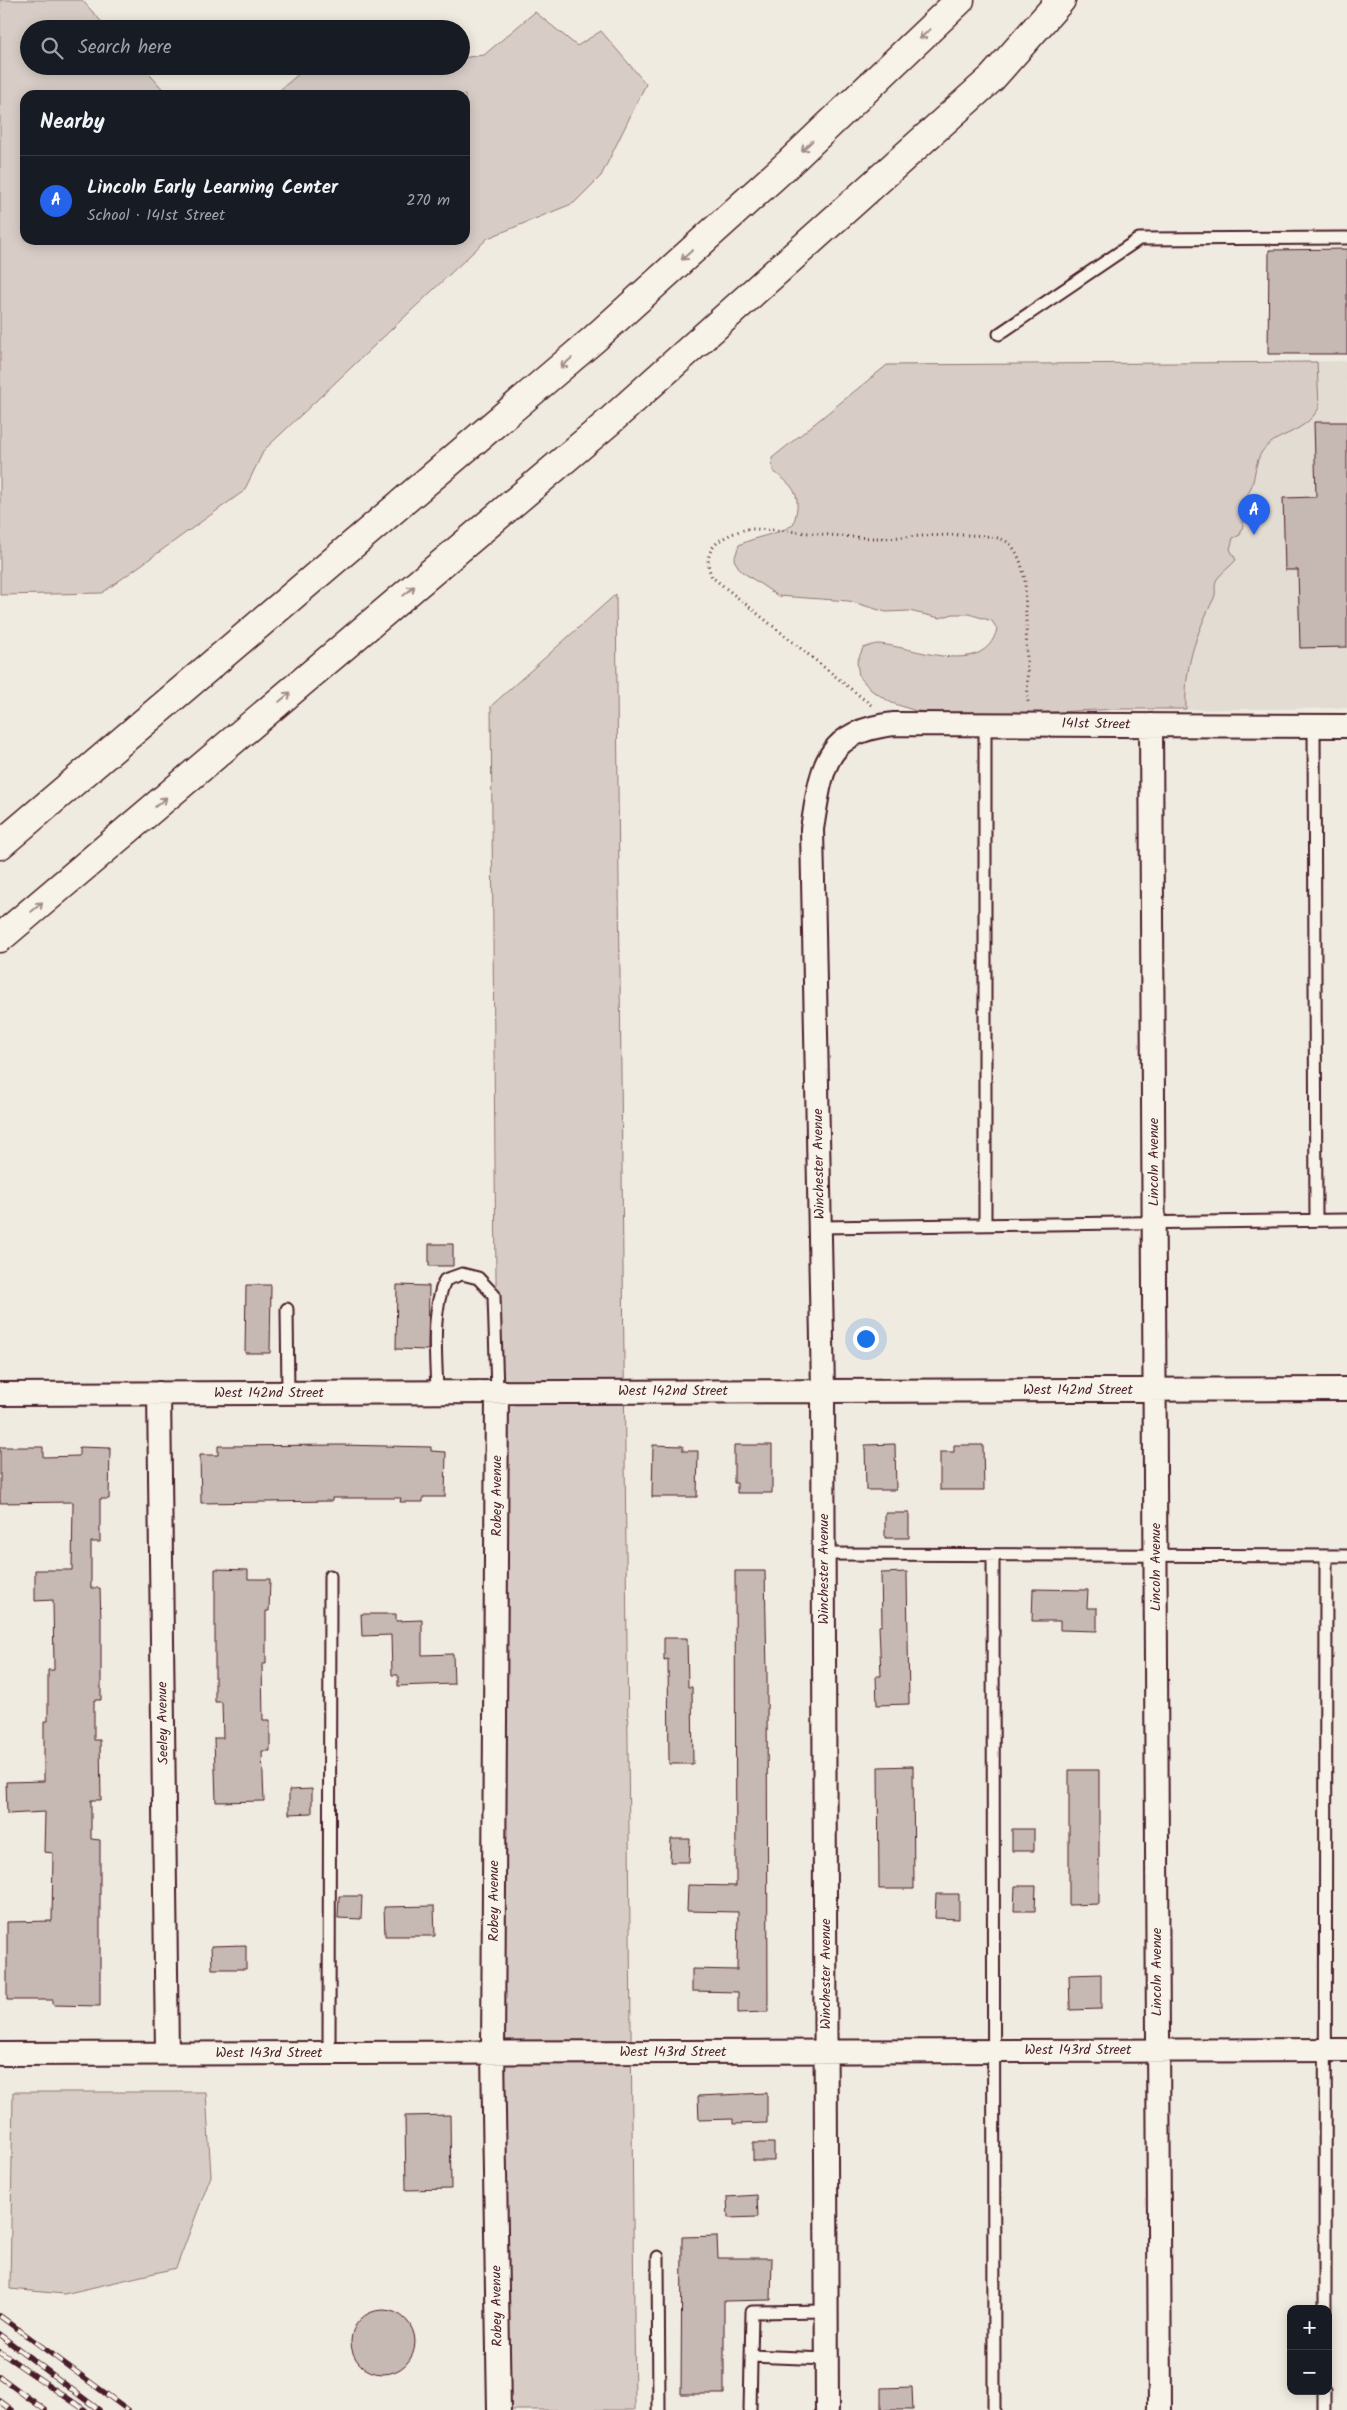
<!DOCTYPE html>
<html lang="en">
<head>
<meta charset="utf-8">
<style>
	body { margin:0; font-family:Kalam,sans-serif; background:#242831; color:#f1f3f6 }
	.controls { position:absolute; right:15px; bottom:15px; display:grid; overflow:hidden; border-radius:10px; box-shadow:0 2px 12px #0003 }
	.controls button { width:45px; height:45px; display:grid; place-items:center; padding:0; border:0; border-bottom:1px solid #363941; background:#171b24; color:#f1f3f6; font:25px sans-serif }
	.you { position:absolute; left:865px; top:1338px; width:18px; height:18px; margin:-12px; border:4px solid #fff; border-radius:50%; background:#1a73e8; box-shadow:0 0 0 8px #1a73e833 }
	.badge { display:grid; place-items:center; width:32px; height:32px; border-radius:50%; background:#2563eb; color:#fff; font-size:16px; font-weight:700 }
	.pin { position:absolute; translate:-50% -41px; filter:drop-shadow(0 1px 2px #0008) }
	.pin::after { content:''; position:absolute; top:26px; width:18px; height:15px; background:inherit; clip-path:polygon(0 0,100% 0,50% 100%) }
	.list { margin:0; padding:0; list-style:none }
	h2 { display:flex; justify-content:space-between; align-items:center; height:65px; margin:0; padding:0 20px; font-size:21px }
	h2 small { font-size:16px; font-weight:400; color:#9ea1a6 }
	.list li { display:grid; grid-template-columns:32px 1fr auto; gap:15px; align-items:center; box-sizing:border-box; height:90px; padding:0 20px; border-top:1px solid #363941 }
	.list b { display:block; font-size:19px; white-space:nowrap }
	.list p { margin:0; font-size:16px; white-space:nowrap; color:#9ea1a6 }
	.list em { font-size:16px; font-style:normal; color:#9ea1a6 }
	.icon { flex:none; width:28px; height:28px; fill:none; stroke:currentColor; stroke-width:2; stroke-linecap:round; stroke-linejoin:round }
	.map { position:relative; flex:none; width:1347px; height:2410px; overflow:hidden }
	.search { position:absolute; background:#171b24; box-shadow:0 2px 12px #0003; left:20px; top:20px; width:450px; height:55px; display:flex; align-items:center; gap:12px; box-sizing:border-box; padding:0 18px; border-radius:28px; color:#9ea1a6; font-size:19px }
	.panel { position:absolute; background:#171b24; box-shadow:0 2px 12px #0003; left:20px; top:90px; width:450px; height:155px; border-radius:15px }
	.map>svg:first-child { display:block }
	.built { fill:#e3dcd2 }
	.green { fill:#d8cdc6; stroke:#917678 }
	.building { fill:#c6b8b3; stroke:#4a1f2b }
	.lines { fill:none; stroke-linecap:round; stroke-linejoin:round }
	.service-casing { stroke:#4a1f2b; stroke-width:15 }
	.minor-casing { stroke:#4a1f2b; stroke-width:26 }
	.motorway-casing { stroke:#4a1f2b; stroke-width:31 }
	.path { stroke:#4a1f2b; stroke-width:3; stroke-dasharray:1 4; stroke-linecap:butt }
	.service { stroke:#f7f3e8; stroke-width:11 }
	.minor { stroke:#f7f3e8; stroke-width:22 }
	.motorway { stroke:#f7f3e8; stroke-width:28 }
	.rail-casing { stroke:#4a1f2b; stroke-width:5.5 }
	.rail { stroke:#f7f3e8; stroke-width:4; stroke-dasharray:11; stroke-linecap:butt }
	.oneway { stroke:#a0898a }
	.labels { text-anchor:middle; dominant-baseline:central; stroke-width:4.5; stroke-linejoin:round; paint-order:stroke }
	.street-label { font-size:14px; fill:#4a1f2b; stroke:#f7f3e8 }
</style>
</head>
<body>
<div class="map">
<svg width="1347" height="2410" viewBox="0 0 1347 2410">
	<rect width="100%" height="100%" fill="#f0ebe0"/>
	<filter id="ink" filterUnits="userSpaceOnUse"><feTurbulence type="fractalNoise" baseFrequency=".02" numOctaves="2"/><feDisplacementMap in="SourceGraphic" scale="10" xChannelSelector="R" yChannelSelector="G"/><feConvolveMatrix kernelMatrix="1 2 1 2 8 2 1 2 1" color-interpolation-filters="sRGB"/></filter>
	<g filter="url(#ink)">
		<path class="built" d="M1347,361V708L1162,710L1160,363Z"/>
		<path class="green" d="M0,0H82L108,29H29V66H142L168,95H25V240H465V95H274L308,66H378L382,70L406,66H461V58L484,55L535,12L577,46L601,31L646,84L601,176L574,203L488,238L264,450L244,491L102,593L0,595Z
			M1317,362L1319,408C1302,436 1275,432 1261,453C1252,469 1257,488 1242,500L1243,525L1240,535L1233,538L1230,549L1236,560C1230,567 1222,572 1217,579C1213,586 1217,592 1214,598C1196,634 1184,667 1186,709H1119L989,715L916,711L892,703L871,690L859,676L857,662L863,648C868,647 873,644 878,644C913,646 984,680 997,629L992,621L969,614H953L940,618L909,611L886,612L849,601L778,596L741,571L734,560L739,545C759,535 774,536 793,525C802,497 797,488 773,471L772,458L887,365Z
			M616,594L635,2410H502L497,1392L491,706Z
			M13,2092H206L211,2176L176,2268L64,2294L10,2289Z"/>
		<path class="building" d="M1347,249V354H1268L1269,250Z
			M1314,422H1347V647L1300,648L1298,570H1285L1283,498L1316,497Z
			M429,1244H453V1266H429Z
			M246,1285H271L270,1353H245Z
			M397,1285L429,1286L428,1350L396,1349Z
			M895,1444L896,1490H866L865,1445Z
			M340,1445L431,1447V1451L446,1452L445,1497H423V1502H400L401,1498H332V1501L201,1503L200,1455H218V1446Z
			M653,1445L683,1446V1451H698L697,1497H652Z
			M734,1445H772V1493H737V1483H734Z
			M954,1445H983L984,1490H940V1452H954Z
			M0,1447H43V1457L79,1456V1447L110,1448L109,1499H100V1542H91V1588H100L101,1621V1700H94V1740H100L101,1800H91V1839L100,1840V2006L53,2005V2000H7V1922L52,1921L53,1853L44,1852L45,1812L7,1814L6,1782L44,1781V1721H48V1670H54L53,1600L35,1601V1570H72L73,1502L0,1503Z
			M885,1513H909V1538H885Z
			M215,1569L248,1570V1579H270L269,1611H266V1664H262L263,1720H270V1751H262L264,1801L216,1802L214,1738H223L222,1702H215Z
			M735,1571H765L767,1672L768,2012L738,2013V1992L692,1991V1969L737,1970L738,1912L687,1911L688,1885L736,1886Z
			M907,1572L909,1704L877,1705L876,1676H881L879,1626L882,1625L881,1573Z
			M1033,1589L1088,1590L1087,1608H1097V1631L1060,1630V1621H1032Z
			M361,1614H396V1621L422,1620V1655L453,1654L454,1684L398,1686V1675H392L391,1635L362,1636Z
			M664,1638H687L688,1687H692L693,1764H669L668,1659L664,1660Z
			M913,1766L914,1889H879L878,1767Z
			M1069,1770H1099V1904L1069,1905Z
			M312,1789V1813L289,1814V1790Z
			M1012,1829H1034V1851H1012Z
			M671,1839H690L689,1862H670Z
			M1015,1886H1036L1035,1911H1014Z
			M936,1894H959V1919L935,1918Z
			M339,1896H362L361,1919L338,1918Z
			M434,1906L435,1936H385L384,1907Z
			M246,1945V1969H212L211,1946Z
			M1101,1974V2009L1070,2010L1069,1975Z
			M767,2093V2123L733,2124V2119L699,2120L698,2096Z
			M450,2115L451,2189L406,2190L405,2116Z
			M753,2143H774V2161H753Z
			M757,2195L758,2217L728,2218L727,2197Z
			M717,2236L718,2258H772L771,2300L724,2301V2394H681L682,2237Z
			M351 2342a32 32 0 1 1 64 0a32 32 0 1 1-64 0Z
			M912,2387L913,2410H881V2388Z"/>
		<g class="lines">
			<defs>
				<path id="service" d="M999,334L1139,239L1347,238
					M985,724V1224
					M1314,725L1316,1220
					M820,1227L1347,1220
					M287,1309L288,1393
					M437,1392C436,1356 431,1313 445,1280L462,1274L478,1278L494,1295L497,1392
					M824,1554L1347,1556
					M993,1555L994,2410
					M329,2053L330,1576
					M658,2257L659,2410
					M1325,2309L1326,1556
					M751,2356L827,2359
					M750,2410L752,2312L827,2311
					M1324,2410V2391"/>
				<path id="minor" d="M1151,725L1160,2410
					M497,1392L493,2053L499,2410
					M159,1393L167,2053
					M0,1394L1347,1389
					M0,2054L1347,2050
					M827,2410L823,1391L812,829C822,768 823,732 894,724L1347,726"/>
				<path id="motorway" d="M0,845L593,340L789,163L960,0
					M0,938L610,421L992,78L1061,0"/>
			</defs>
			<use href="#service" class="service-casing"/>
			<use href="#minor" class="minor-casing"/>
			<use href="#motorway" class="motorway-casing"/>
			<path class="path" d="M871,705L712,577C699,548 722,536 746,529C789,529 832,537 875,538C903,538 983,530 1004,540C1018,547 1022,566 1025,580L1028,703"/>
			<use href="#service" class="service"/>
			<use href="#minor" class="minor"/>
			<use href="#motorway" class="motorway"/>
			<defs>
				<path id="rail" d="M0,2316L128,2410
					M0,2335L99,2410
					M0,2352L85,2410
					M0,2377L45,2410
					M0,2401L12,2410"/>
			</defs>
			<use href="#rail" class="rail-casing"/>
			<use href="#rail" class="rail"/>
		</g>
		<defs><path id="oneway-shaft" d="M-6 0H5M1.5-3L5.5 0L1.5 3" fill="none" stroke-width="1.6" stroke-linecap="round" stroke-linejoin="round" transform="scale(1.25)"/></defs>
		<g class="oneway">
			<use href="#oneway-shaft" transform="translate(925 34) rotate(136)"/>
			<use href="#oneway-shaft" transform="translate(807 146) rotate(136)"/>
			<use href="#oneway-shaft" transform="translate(687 255) rotate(138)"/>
			<use href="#oneway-shaft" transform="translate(566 363) rotate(139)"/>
			<use href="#oneway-shaft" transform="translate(409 591) rotate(-40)"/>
			<use href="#oneway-shaft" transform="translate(285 697) rotate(-40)"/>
			<use href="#oneway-shaft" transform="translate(161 802) rotate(-40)"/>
			<use href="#oneway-shaft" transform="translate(37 907) rotate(-40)"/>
		</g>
	</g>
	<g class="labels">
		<g class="street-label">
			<text transform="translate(1096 724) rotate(1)">141st Street</text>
			<text transform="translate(1154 1162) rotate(-90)">Lincoln Avenue</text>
			<text transform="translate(819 1164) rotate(-91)">Winchester Avenue</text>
			<text x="1078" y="1390">West 142nd Street</text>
			<text x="673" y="1391">West 142nd Street</text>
			<text x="269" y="1393">West 142nd Street</text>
			<text transform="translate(497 1496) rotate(-90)">Robey Avenue</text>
			<text transform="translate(1156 1567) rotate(-90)">Lincoln Avenue</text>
			<text transform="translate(824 1569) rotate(-90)">Winchester Avenue</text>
			<text transform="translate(163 1723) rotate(-91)">Seeley Avenue</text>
			<text transform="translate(494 1901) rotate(-90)">Robey Avenue</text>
			<text transform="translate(1157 1972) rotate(-90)">Lincoln Avenue</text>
			<text transform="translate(826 1974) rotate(-90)">Winchester Avenue</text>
			<text x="1078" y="2050">West 143rd Street</text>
			<text x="673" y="2052">West 143rd Street</text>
			<text x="269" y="2053">West 143rd Street</text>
			<text transform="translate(497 2306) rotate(-91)">Robey Avenue</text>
		</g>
	</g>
</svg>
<div class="controls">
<button>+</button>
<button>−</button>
</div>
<div class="you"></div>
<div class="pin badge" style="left:1254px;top:535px">A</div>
<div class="search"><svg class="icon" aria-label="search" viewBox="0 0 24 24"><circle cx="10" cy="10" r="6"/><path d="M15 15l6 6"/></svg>Search here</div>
<section class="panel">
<h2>Nearby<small></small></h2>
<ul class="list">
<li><span class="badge">A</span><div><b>Lincoln Early Learning Center</b><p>School · 141st Street</p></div><em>270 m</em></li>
</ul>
</section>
</div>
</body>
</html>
